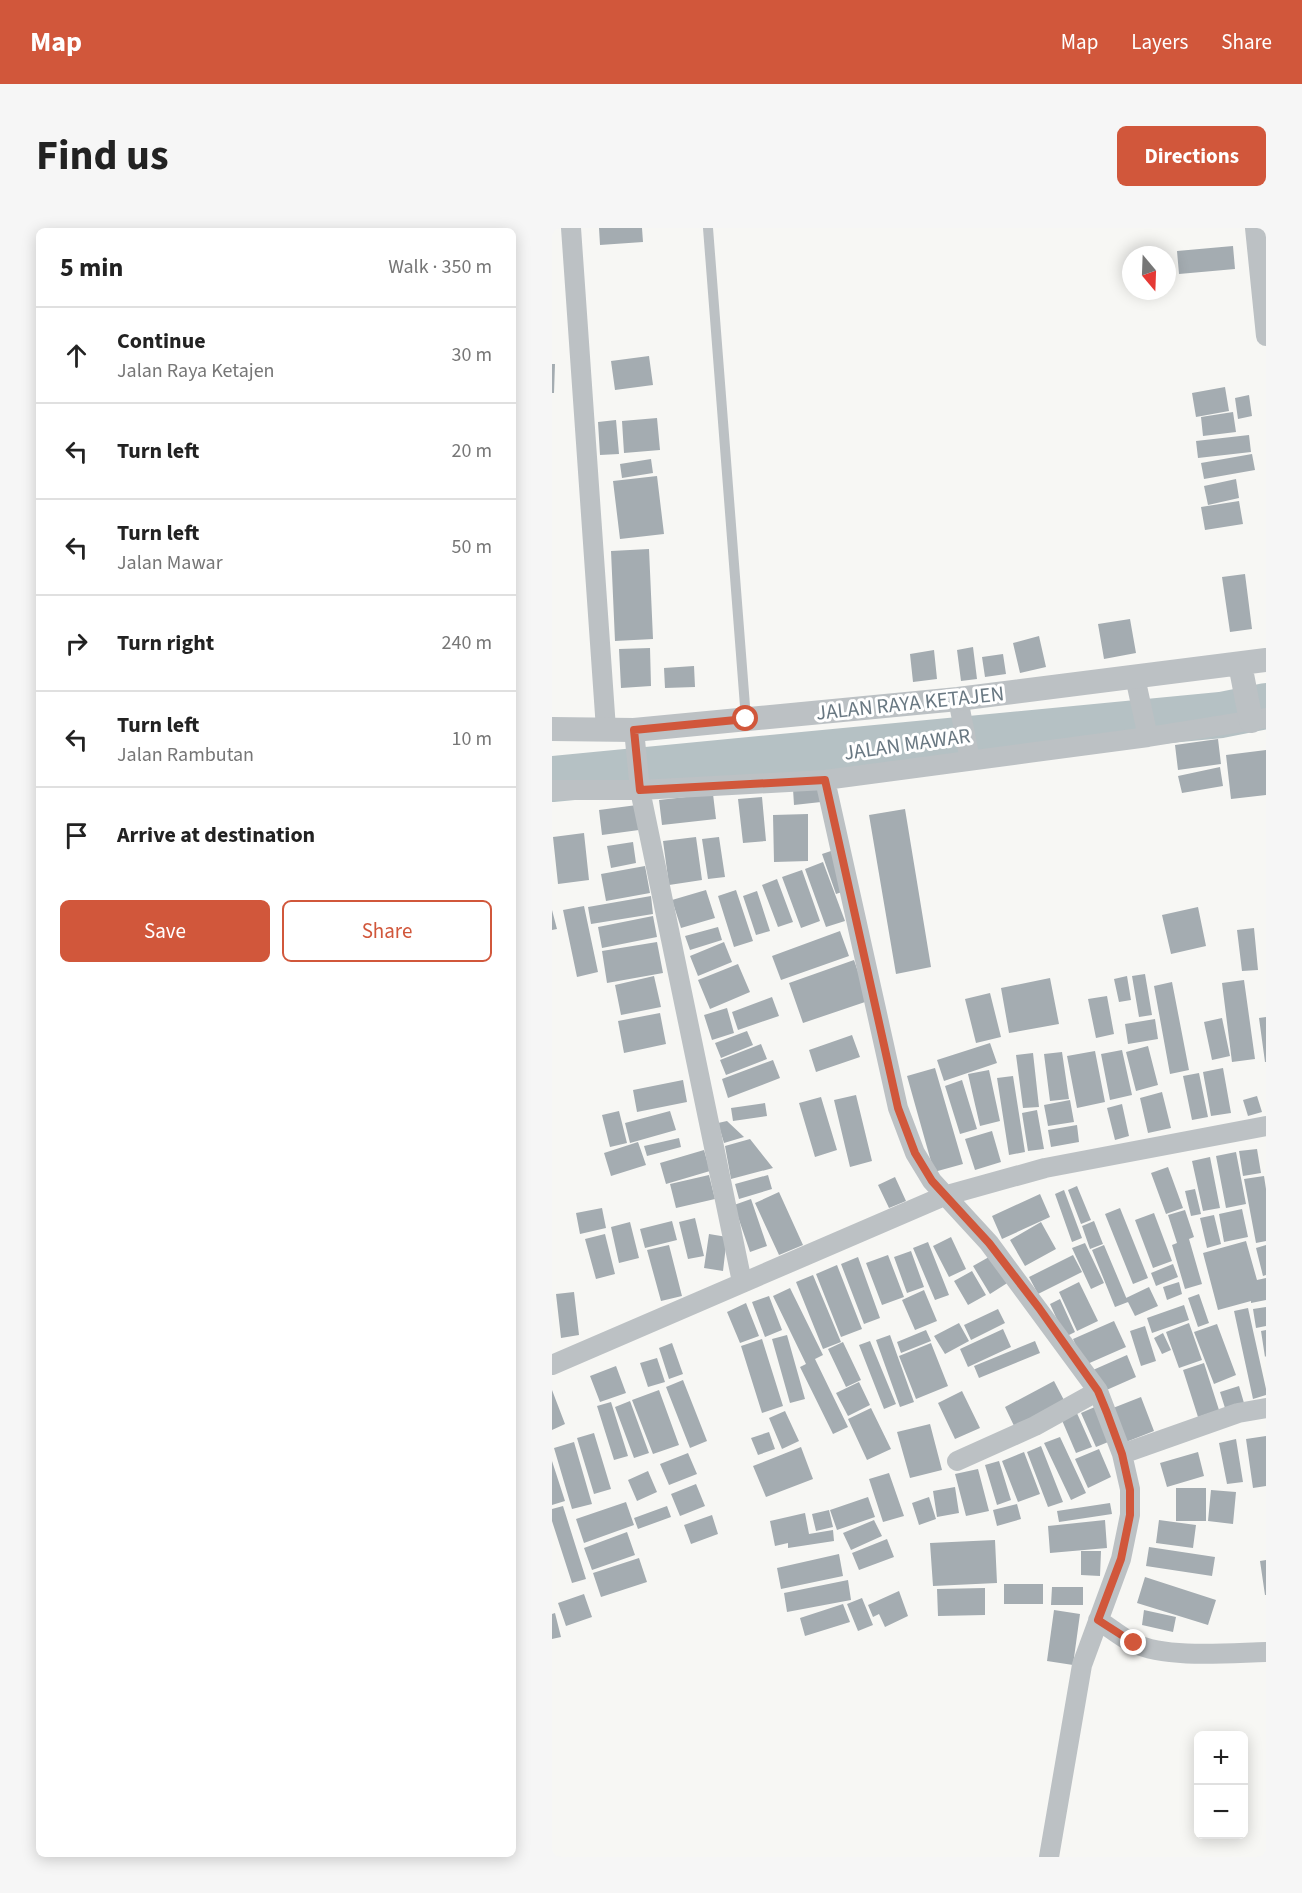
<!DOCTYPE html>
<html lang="en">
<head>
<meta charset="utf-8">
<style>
	body { margin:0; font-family:"Source Sans 3",sans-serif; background:#f6f6f6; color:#222 }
	.controls { position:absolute; right:18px; bottom:18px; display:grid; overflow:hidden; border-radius:9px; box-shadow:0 3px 15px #0003 }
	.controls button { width:54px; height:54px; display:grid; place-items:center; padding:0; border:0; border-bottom:2px solid #e0e0e0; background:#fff; color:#222; font:30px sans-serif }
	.compass { position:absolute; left:570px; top:18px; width:54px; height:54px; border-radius:50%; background:#fff; box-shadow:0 3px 15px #0003; rotate:161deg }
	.stop { position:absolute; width:18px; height:18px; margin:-14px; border:4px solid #d1573b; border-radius:50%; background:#fff }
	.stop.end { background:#d1573b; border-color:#fff; box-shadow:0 2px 6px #0008 }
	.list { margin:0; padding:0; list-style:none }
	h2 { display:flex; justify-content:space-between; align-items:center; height:78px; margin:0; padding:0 24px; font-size:26px }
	h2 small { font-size:20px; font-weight:400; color:#767676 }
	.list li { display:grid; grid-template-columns:39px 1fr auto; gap:18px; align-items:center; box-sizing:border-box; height:96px; padding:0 24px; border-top:2px solid #e0e0e0 }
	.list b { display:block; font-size:22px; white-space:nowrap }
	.list p { margin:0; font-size:20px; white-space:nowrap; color:#767676 }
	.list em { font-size:20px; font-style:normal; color:#767676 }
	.actions { display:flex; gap:12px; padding:18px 24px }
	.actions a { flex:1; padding:14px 0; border:2px solid #d1573b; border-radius:9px; text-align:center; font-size:21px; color:#d1573b }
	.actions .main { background:#d1573b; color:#fff }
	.icon { flex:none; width:33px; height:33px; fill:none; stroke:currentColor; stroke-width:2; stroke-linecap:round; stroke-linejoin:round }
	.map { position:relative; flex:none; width:714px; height:1629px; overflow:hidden; border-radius:9px }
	header { display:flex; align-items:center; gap:36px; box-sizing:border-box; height:84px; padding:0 30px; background:#d1573b; color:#fff }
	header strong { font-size:28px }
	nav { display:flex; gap:33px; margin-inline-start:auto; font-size:21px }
	.intro { display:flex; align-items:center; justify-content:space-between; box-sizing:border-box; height:144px; padding:0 36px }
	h1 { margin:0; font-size:42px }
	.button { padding:15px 27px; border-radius:9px; background:#d1573b; color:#fff; font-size:21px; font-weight:700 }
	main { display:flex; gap:36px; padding:0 36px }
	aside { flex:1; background:#fff; border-radius:9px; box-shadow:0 3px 15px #0003 }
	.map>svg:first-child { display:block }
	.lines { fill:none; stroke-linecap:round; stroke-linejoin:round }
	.river { stroke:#b5c1c4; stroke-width:46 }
	.building { fill:#a4acb1 }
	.service { stroke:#bcc1c4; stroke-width:10 }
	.minor { stroke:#bcc1c4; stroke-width:20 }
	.tertiary { stroke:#bcc1c4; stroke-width:24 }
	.route { stroke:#d1573b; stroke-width:8 }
	.labels { text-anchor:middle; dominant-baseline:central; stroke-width:6; stroke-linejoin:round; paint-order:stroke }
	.street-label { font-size:21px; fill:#697882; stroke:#fff }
</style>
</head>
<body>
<header>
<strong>Map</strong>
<nav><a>Map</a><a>Layers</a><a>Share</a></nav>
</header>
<div class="intro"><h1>Find us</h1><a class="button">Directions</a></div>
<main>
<aside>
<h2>5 min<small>Walk · 350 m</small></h2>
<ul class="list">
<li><svg class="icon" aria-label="ahead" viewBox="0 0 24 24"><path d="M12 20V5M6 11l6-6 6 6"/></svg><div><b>Continue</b><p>Jalan Raya Ketajen</p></div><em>30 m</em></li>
<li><svg class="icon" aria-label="left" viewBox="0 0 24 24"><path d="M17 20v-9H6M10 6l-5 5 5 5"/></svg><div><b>Turn left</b></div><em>20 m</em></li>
<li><svg class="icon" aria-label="left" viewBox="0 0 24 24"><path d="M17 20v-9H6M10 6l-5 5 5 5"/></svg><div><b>Turn left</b><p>Jalan Mawar</p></div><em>50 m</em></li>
<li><svg class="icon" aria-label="right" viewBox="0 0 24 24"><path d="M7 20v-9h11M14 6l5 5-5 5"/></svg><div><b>Turn right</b></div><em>240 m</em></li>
<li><svg class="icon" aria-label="left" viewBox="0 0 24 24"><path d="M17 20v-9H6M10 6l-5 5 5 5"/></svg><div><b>Turn left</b><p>Jalan Rambutan</p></div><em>10 m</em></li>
<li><svg class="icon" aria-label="arrive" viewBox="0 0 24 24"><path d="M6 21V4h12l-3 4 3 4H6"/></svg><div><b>Arrive at destination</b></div></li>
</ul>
<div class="actions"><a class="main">Save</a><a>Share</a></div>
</aside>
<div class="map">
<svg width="714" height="1629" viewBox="0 0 714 1629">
	<rect width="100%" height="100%" fill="#f7f7f4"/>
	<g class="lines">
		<path class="river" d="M0,551L669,487L714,478"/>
	</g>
	<path class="building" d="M47,0H90L91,14L48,17Z
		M681,18L683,41L627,46L625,23Z
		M97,128L101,157L63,162L59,133Z
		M0,136H3L2,165H0Z
		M673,159L677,183L644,189L640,165Z
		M697,167L700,188L686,191L683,170Z
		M681,184L684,204L651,208L649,189Z
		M105,190L108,222L72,225L70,193Z
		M64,192L67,226L48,227L46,194Z
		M697,207L699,224L646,230L644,213Z
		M700,226L703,242L652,251L649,235Z
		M99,231L101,245L70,250L68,236Z
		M105,248L112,306L68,311L61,253Z
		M684,251L687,270L656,277L652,258Z
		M687,273L691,296L653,302L649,279Z
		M97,321L101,411L63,413L59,323Z
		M693,346L700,401L678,404L670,349Z
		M578,391L584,425L552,431L546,396Z
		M487,408L494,439L468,445L461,415Z
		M421,419L425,451L409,453L405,422Z
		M98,420L99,458L69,460L67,421Z
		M382,422L385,451L361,454L358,426Z
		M451,426L454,446L433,449L430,429Z
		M142,438L143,459L113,460L112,440Z
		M666,511L669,536L626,542L623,517Z
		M714,522V567L679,571L674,527Z
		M668,539L671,558L630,565L626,548Z
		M267,558L269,574L242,577L241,561Z
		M161,566L164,591L110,597L107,572Z
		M210,569L214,613L191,615L186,571Z
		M85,577L87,602L50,607L47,582Z
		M353,581L379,739L344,746L317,587Z
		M256,586V633L222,634L221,587Z
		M32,605L37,652L6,656L1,609Z
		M144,609L150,652L117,657L111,613Z
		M167,609L173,649L156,651L150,611Z
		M81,614L84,635L59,640L55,618Z
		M282,622L296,662L284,666L270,626Z
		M271,634L293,693L274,699L253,641Z
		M93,638L98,665L54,673L49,646Z
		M250,642L268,693L249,700L230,649Z
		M225,651L241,694L226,699L210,657Z
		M154,662L163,690L129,700L120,672Z
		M184,662L201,713L182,719L166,668Z
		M205,663L218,703L204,707L191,668Z
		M99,668L101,686L39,696L36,679Z
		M32,678L46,744L25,749L11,682Z
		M646,679L654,718L619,726L610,687Z
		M0,682L5,701L0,702Z
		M101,688L105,709L50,720L46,699Z
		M166,699L170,712L138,722L133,708Z
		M702,700L706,742L690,743L685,702Z
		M288,703L297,728L229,752L220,728Z
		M105,714L111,745L55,755L50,723Z
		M172,714L180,734L146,748L138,728Z
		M302,732L316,773L251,795L237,755Z
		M186,736L198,764L158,781L146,752Z
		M593,746L600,787L587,789L580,748Z
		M102,748L109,779L69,787L63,757Z
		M575,748L579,772L567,774L562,751Z
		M498,750L507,796L457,805L449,760Z
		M692,752L703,831L680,834L670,755Z
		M620,754L637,842L618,846L602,758Z
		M438,765L449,809L424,815L413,771Z
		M555,768L562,806L544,810L536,771Z
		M220,769L227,788L186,802L180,784Z
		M175,780L182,805L160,812L152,787Z
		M108,785L114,816L72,825L66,793Z
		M714,789V834H713L707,790Z
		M670,790L678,828L660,832L652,794Z
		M603,791L606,811L576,816L573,796Z
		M195,803L201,817L169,830L163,815Z
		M300,807L308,829L264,844L257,822Z
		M438,815L445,835L392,853L385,832Z
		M209,816L215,831L174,847L168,832Z
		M596,818L606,857L584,863L574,824Z
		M570,822L580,867L558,872L549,826Z
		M543,823L553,874L525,880L515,828Z
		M510,824L517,871L498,873L492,826Z
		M481,825L487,879L471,880L464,827Z
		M221,832L228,850L176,870L170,851Z
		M383,840L411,936L382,944L355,848Z
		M671,840L679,885L659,888L651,844Z
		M437,842L448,893L428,898L416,846Z
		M647,845L656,889L640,892L631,848Z
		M461,848L473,924L457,927L445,850Z
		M131,852L135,874L85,884L81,862Z
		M410,852L425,901L408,906L393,858Z
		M610,864L619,900L596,905L588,870Z
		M304,867L320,933L298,939L282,872Z
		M705,868L710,884L696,888L691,872Z
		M269,869L285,922L263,929L247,875Z
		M518,872L522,894L496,898L492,877Z
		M213,875L215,888L181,893L179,880Z
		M570,876L577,908L563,912L555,880Z
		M485,882L492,921L476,923L470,885Z
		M67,883L75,915L58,919L50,887Z
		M118,883L124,902L78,915L73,895Z
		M175,893L192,909L172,915L166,895Z
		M525,897L527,914L499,919L496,902Z
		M440,903L449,934L423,942L413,911Z
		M127,910L129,919L95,928L92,918Z
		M198,911L221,940L179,951L173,918Z
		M86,914L94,937L59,948L52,925Z
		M705,921L709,945L691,948L687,923Z
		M152,922L158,943L114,956L108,935Z
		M684,924L694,976L674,980L664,928Z
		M658,929L668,980L651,983L640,933Z
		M616,939L631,980L614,986L599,945Z
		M157,947L163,971L124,980L118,956Z
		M216,947L220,961L187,971L183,956Z
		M712,948L714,961V1013L704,1015L692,951Z
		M343,949L354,973L337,980L326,957Z
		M525,958L539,992L529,996L516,962Z
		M643,961L649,986L639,988L633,963Z
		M512,962L530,1010L520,1014L503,966Z
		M227,964L251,1017L227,1027L203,975Z
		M488,966L498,989L450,1011L440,988Z
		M199,971L215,1018L198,1024L182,977Z
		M50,980L54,1000L28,1006L24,985Z
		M568,980L596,1050L581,1056L553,986Z
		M690,981L696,1009L672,1014L667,986Z
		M633,982L642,1009L637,1011L650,1056L633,1061L620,1017L625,1015L616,987Z
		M602,985L620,1033L601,1040L583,992Z
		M662,987L669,1016L655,1020L648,990Z
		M143,990L152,1028L136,1031L127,994Z
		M120,993L125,1012L93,1020L88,1001Z
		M542,993L551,1016L538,1021L530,998Z
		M78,994L87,1030L67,1035L59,999Z
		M489,994L504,1021L473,1038L458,1012Z
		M53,1006L63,1046L44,1051L33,1011Z
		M157,1006L175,1009L171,1043L152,1040Z
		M399,1009L414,1041L397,1049L381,1018Z
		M694,1013L705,1052L714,1050V1072L699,1075V1073L666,1082L651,1025Z
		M376,1014L397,1067L383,1072L361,1020Z
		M533,1015L552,1055L539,1061L520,1020Z
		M117,1017L130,1068L109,1073L95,1022Z
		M552,1017L576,1074L563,1079L540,1022Z
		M714,1017V1047L711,1048L704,1020Z
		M359,1023L372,1059L355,1065L342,1029Z
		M444,1025L460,1052L438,1066L421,1038Z
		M336,1027L352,1069L330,1077L314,1035Z
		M521,1027L530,1044L486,1066L477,1049Z
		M306,1029L328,1090L312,1096L289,1036Z
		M621,1036L626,1049L604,1058L599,1045Z
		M285,1037L310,1101L289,1109L264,1046Z
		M420,1043L434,1067L416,1077L402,1053Z
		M261,1047L289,1114L271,1121L244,1054Z
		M527,1054L546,1093L525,1103L507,1064Z
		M627,1054L630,1066L615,1072L611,1059Z
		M597,1059L606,1078L583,1088L574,1070Z
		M238,1060L271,1127L263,1131L296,1199L281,1206L248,1139L254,1136L221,1068Z
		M372,1062L385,1093L363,1102L350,1072Z
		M22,1064L27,1107L9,1110L4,1066Z
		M647,1066L657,1095L646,1099L636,1070Z
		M217,1068L230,1102L213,1109L200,1074Z
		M508,1071L523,1104L513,1109L498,1076Z
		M194,1075L207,1108L188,1115L175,1084Z
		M632,1077L637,1092L600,1105L595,1090Z
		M714,1079V1098L704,1100L701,1081Z
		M696,1080L714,1161V1167L701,1171L682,1083Z
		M446,1081L453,1095L419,1112L412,1097Z
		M562,1093L574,1119L533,1137L521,1111Z
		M407,1095L417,1113L393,1126L382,1108Z
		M637,1095L650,1132L627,1140L614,1104Z
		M665,1096L684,1147L662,1156L642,1104Z
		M593,1098L604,1133L589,1138L578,1103Z
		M451,1101L459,1119L416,1139L408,1121Z
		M374,1102L379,1113L349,1125L345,1114Z
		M714,1102V1128L713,1129L709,1103Z
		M611,1105L619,1122L610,1126L602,1110Z
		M235,1107L253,1171L238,1175L220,1111Z
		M338,1107L362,1174L348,1179L324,1112Z
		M210,1111L231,1178L210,1185L189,1118Z
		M318,1113L344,1176L332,1181L307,1117Z
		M483,1113L488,1125L427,1150L422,1138Z
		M291,1114L309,1152L294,1159L276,1121Z
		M120,1115L131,1146L117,1151L107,1120Z
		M379,1115L396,1158L364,1171L347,1128Z
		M575,1127L584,1149L550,1164L541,1142Z
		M105,1130L113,1154L96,1159L88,1135Z
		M652,1135L667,1182L646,1189L631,1142Z
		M64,1138L74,1165L48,1174L38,1148Z
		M131,1152L155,1213L138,1220L114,1159Z
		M502,1153L514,1176L464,1202L453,1179Z
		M307,1154L318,1177L296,1188L284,1165Z
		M687,1158L692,1175L673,1180L668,1164Z
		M0,1162L13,1196L0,1202Z
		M107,1162L127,1217L101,1226L80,1172Z
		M410,1163L428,1200L403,1211L386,1175Z
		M589,1169L602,1203L574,1214L561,1180Z
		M78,1173L97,1225L82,1230L63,1179Z
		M59,1174L76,1228L62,1232L45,1178Z
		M545,1178L561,1212L544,1219L529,1185Z
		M319,1180L339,1221L315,1232L296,1191Z
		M233,1183L247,1213L230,1221L217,1190Z
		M524,1183L540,1219L524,1225L509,1190Z
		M378,1196L390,1242L358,1250L345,1204Z
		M217,1204L223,1221L206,1227L199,1210Z
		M42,1205L59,1261L42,1266L25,1210Z
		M714,1208V1258L701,1260L694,1211Z
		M508,1209L534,1265L519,1272L492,1215Z
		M684,1211L691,1254L675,1256L667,1215Z
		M22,1214L40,1276L20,1281L2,1220Z
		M489,1218L511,1274L496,1279L475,1224Z
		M249,1219L261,1251L214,1269L201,1238Z
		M547,1221L559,1249L536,1260L523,1231Z
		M472,1224L488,1266L466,1274L450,1233Z
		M646,1224L652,1248L615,1259L608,1235Z
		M136,1225L145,1246L117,1257L108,1236Z
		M0,1233L13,1273L0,1277Z
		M447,1233L459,1272L445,1277L433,1237Z
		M426,1241L437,1283L414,1288L403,1246Z
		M96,1243L105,1264L85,1273L76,1252Z
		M337,1245L352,1288L331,1294L317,1251Z
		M144,1256L153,1278L128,1288L119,1266Z
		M403,1259L407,1285L385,1289L381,1263Z
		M624,1260H654V1293H624Z
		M659,1262L684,1264L681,1296L656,1293Z
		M316,1269L323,1289L285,1302L278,1282Z
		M377,1269L384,1291L367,1297L360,1275Z
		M74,1274L82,1297L32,1315L24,1291Z
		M558,1275L560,1286L507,1294L505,1283Z
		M465,1276L469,1291L445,1298L441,1282Z
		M11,1278L34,1351L20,1355L0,1293V1281Z
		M115,1278L119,1289L86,1301L82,1290Z
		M277,1282L281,1299L264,1303L260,1286Z
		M253,1285L257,1306L281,1302L282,1313L236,1320V1315L223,1318L218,1293Z
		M160,1287L166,1306L139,1316L132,1297Z
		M322,1292L330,1308L299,1322L291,1305Z
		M553,1292L555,1320L498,1325L496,1298Z
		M607,1292L644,1297L641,1320L604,1315Z
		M75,1304L83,1327L40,1342L32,1320Z
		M335,1311L342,1329L307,1342L300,1325Z
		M443,1312L445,1355L381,1358L378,1315Z
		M597,1319L663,1329L660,1348L594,1338Z
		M529,1323H549L548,1348L529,1347Z
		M287,1326L291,1348L229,1361L225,1340Z
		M87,1330L95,1354L49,1369L41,1345Z
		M714,1332V1367H713L708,1333Z
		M593,1349L664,1372L656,1397L585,1375Z
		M296,1352L299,1372L235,1384L232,1365Z
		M452,1356H491V1376H452Z
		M500,1359H531V1377H499Z
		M433,1360V1387L386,1388L385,1361Z
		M347,1363L356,1388L333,1399L327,1386L321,1389L316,1377Z
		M32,1366L40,1389L14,1398L6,1375Z
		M310,1370L321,1397L306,1403L295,1376Z
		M291,1376L298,1394L253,1408L248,1390Z
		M502,1382L528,1386L521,1437L495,1433Z
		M592,1382L624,1389L621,1404L590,1397Z
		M3,1385L9,1409L0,1411V1386Z"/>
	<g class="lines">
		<path class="service" d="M156,0L194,491"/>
		<path class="minor" d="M19,0L54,501
			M703,0L714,108
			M583,449L596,509
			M406,471L418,532
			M82,502L88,562L190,1054
			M273,552L346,880L363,925L380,953L437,1015L546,1163L570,1226L578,1261V1287L569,1331L530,1437L497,1629
			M0,562H88L273,552L596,509L714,490
			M0,1137L392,968L493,940L714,898
			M570,1226L686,1185L714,1180
			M405,1233L483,1198L546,1163
			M546,1392C557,1399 569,1409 581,1415C616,1431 676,1425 714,1424"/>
		<path class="tertiary" d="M688,436L699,493
			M0,501L82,502L406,471L714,432"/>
	</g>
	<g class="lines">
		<path class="route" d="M194,491L82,502L88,562L273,552L346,880L363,925L380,953L437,1015L487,1080L546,1163L555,1185L570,1226L578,1262V1287L569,1331L546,1392L582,1415"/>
	</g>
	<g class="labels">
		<g class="street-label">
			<text transform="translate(358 475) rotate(-6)">JALAN RAYA KETAJEN</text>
			<text transform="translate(355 516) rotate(-8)">JALAN MAWAR</text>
		</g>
	</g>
</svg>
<div class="controls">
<button>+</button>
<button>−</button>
</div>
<svg class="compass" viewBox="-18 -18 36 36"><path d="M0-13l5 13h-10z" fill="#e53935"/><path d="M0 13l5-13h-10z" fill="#767676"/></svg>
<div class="stop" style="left:194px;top:491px"></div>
<div class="stop end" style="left:582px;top:1415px"></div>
</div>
</main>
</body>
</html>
